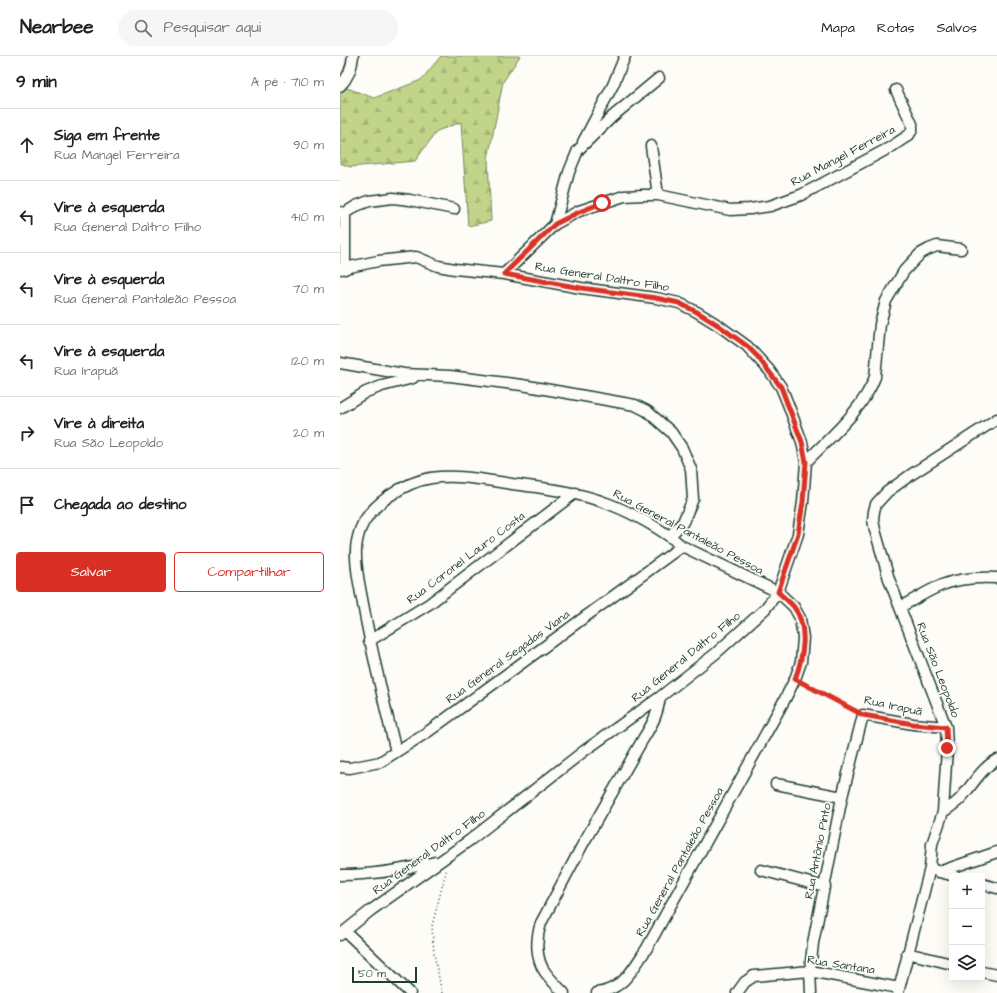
<!DOCTYPE html>
<html lang="pt">
<head>
<meta charset="utf-8">
<style>
	body { margin:0; font-family:"Architects Daughter",sans-serif; background:#f6f6f6; color:#222 }
	.controls { position:absolute; right:12px; bottom:12px; display:grid; overflow:hidden; border-radius:4px; box-shadow:0 4px 16px #0002 }
	.controls button { width:36px; height:36px; display:grid; place-items:center; padding:0; border:0; border-bottom:1px solid #e0e0e0; background:#fff; color:#222; font:20px sans-serif }
	.scale { position:absolute; left:12px; bottom:10px; width:65px; box-sizing:border-box; padding-left:4px; border:2px solid #1f3d34; border-top:0; font-size:11px; line-height:14px; white-space:nowrap; color:#1f3d34; -webkit-text-stroke:3px #fdfcf7; paint-order:stroke }
	.stop { position:absolute; width:12px; height:12px; margin:-9px; border:3px solid #d93025; border-radius:50%; background:#fff }
	.stop.end { background:#d93025; border-color:#fff; box-shadow:0 1px 4px #0008 }
	.list { margin:0; padding:0; list-style:none }
	h2 { display:flex; justify-content:space-between; align-items:center; height:52px; margin:0; padding:0 16px; font-size:17px }
	h2 small { font-size:13px; font-weight:400; color:#767676 }
	.list li { display:grid; grid-template-columns:26px 1fr auto; gap:12px; align-items:center; box-sizing:border-box; height:72px; padding:0 16px; border-top:1px solid #e0e0e0 }
	.list b { display:block; font-size:15px; white-space:nowrap }
	.list p { margin:0; font-size:13px; white-space:nowrap; color:#767676 }
	.list em { font-size:13px; font-style:normal; color:#767676 }
	.actions { display:flex; gap:8px; padding:12px 16px }
	.actions a { flex:1; padding:9px 0; border:1px solid #d93025; border-radius:4px; text-align:center; font-size:14px; color:#d93025 }
	.actions .main { background:#d93025; color:#fff }
	.icon { flex:none; width:22px; height:22px; fill:none; stroke:currentColor; stroke-width:2; stroke-linecap:round; stroke-linejoin:round }
	.map { position:relative; flex:none; width:657px; height:937px; overflow:hidden }
	header { display:flex; align-items:center; gap:24px; box-sizing:border-box; height:56px; padding:0 20px; background:#fff; border-bottom:1px solid #e0e0e0 }
	header strong { font-size:19px }
	nav { display:flex; gap:22px; margin-inline-start:auto; font-size:14px }
	.search { width:280px; height:36px; background:#f6f6f6; display:flex; align-items:center; gap:10px; box-sizing:border-box; padding:0 14px; border-radius:22px; color:#767676; font-size:15px }
	main { display:flex }
	aside { flex:1; background:#fff }
	.map>svg:first-child { display:block }
	.forest { fill:url(#forest-firs); stroke:#70885e }
	.lines { fill:none; stroke-linecap:round; stroke-linejoin:round }
	.street-casing { stroke:#1f3d34; stroke-width:13 }
	.path { stroke:#1f3d34; stroke-width:1.5; stroke-dasharray:1 3; stroke-linecap:butt }
	.street { stroke:#fdfcf7; stroke-width:10 }
	.route { stroke:#d93025; stroke-width:5 }
	.labels { text-anchor:middle; dominant-baseline:central; stroke-width:3.5; stroke-linejoin:round; paint-order:stroke }
	.street-label { font-size:12px; fill:#1f3d34; stroke:#fdfcf7 }
</style>
</head>
<body>
<header>
<strong>Nearbee</strong>
<div class="search"><svg class="icon" aria-label="search" viewBox="0 0 24 24"><circle cx="10" cy="10" r="6"/><path d="M15 15l6 6"/></svg>Pesquisar aqui</div>
<nav><a>Mapa</a><a>Rotas</a><a>Salvos</a></nav>
</header>
<main>
<aside>
<h2>9 min<small>A pé · 710 m</small></h2>
<ul class="list">
<li><svg class="icon" aria-label="ahead" viewBox="0 0 24 24"><path d="M12 20V5M6 11l6-6 6 6"/></svg><div><b>Siga em frente</b><p>Rua Mangel Ferreira</p></div><em>90 m</em></li>
<li><svg class="icon" aria-label="left" viewBox="0 0 24 24"><path d="M17 20v-9H6M10 6l-5 5 5 5"/></svg><div><b>Vire à esquerda</b><p>Rua General Daltro Filho</p></div><em>410 m</em></li>
<li><svg class="icon" aria-label="left" viewBox="0 0 24 24"><path d="M17 20v-9H6M10 6l-5 5 5 5"/></svg><div><b>Vire à esquerda</b><p>Rua General Pantaleão Pessoa</p></div><em>70 m</em></li>
<li><svg class="icon" aria-label="left" viewBox="0 0 24 24"><path d="M17 20v-9H6M10 6l-5 5 5 5"/></svg><div><b>Vire à esquerda</b><p>Rua Irapuã</p></div><em>120 m</em></li>
<li><svg class="icon" aria-label="right" viewBox="0 0 24 24"><path d="M7 20v-9h11M14 6l5 5-5 5"/></svg><div><b>Vire à direita</b><p>Rua São Leopoldo</p></div><em>20 m</em></li>
<li><svg class="icon" aria-label="arrive" viewBox="0 0 24 24"><path d="M6 21V4h12l-3 4 3 4H6"/></svg><div><b>Chegada ao destino</b></div></li>
</ul>
<div class="actions"><a class="main">Salvar</a><a>Compartilhar</a></div>
</aside>
<div class="map">
<svg width="657" height="937" viewBox="0 0 657 937">
	<defs>
		<pattern id="forest-firs" width="22" height="20" patternUnits="userSpaceOnUse"><rect width="22" height="20" fill="#c2d489"/><path d="M5 1l3.5 6h-7zM16 11l3.5 6h-7z" fill="#a6b777"/></pattern>
	</defs>
	<rect width="100%" height="100%" fill="#fdfcf7"/>
	<filter id="ink" filterUnits="userSpaceOnUse"><feTurbulence type="fractalNoise" baseFrequency=".025" numOctaves="2"/><feDisplacementMap in="SourceGraphic" scale="8" xChannelSelector="R" yChannelSelector="G"/><feConvolveMatrix kernelMatrix="1 2 1 2 8 2 1 2 1" color-interpolation-filters="sRGB"/></filter>
	<g filter="url(#ink)">
		<path class="forest" d="M101,0H180L163,26L148,103L151,165L128,170L121,66L97,75L75,105L10,111L0,107V36L7,32L34,42L81,24Z"/>
		<g class="lines">
			<defs>
				<path id="street" d="M0,30C9,21 12,12 13,0
					M243,86L273,29L285,0
					M311,90L318,139
					M0,156L5,157L16,150L29,145L53,142L70,144L114,153
					M5,157V213
					M215,168L229,116L238,94L273,60L319,22
					M0,213L38,205L76,201L98,210L115,213L164,218L241,232L316,242L339,247L357,256L378,269L407,290L429,314L441,331L448,348L462,386L466,406L463,446L458,478L438,536L425,553L375,598L320,641L244,695L130,784L30,855L0,879
					M164,218L215,168L239,155L284,140L303,139H318L390,154L410,153L430,150L461,139L551,91L569,79L572,74V68L556,34
					M0,307L64,318L110,320L182,329L295,349L307,355L331,376L342,392L351,413L353,443L343,466L330,480
					M0,352L26,336L42,330L73,322
					M466,406C489,382 523,354 535,321L540,268L546,245L564,215L580,198L589,193L597,190L621,193
					M560,551C574,544 587,535 602,529C619,522 639,521 657,522
					M29,585L89,548L235,437
					M56,696C44,647 32,598 23,548C20,531 15,512 16,495C16,488 18,480 20,474C29,449 65,426 91,422C117,418 146,424 172,428C205,432 238,436 269,448C293,457 323,474 342,490L438,536L454,551L460,562L463,582L461,606L455,623L445,643L307,892C293,913 284,933 257,937
					M0,711L10,712L40,706L89,675L342,490
					M436,728L502,741
					M603,756C609,752 615,748 620,743C631,731 643,710 657,704
					M590,812L599,816L657,796
					M421,814L485,831
					M599,816L615,820
					M0,819C32,819 63,814 95,806
					M642,828L657,832
					M5,875L70,937
					M567,897L612,908
					M642,916L657,919
					M224,937C217,930 210,923 205,916C195,902 196,882 201,867L244,786L303,683C313,667 317,660 320,641
					M397,937L405,926L414,920L470,915L559,932
					M471,937L470,915L473,887L502,741L523,659L573,668L606,671
					M558,937L590,812L592,788L603,756L607,692L606,671L549,523L535,474L533,464L534,455L536,448L547,436L569,420L657,363"/>
			</defs>
			<use href="#street" class="street-casing"/>
			<path class="path" d="M463,627L516,655
				M102,937L94,898L92,870L107,812"/>
			<use href="#street" class="street"/>
		</g>
	</g>
	<g class="lines" filter="url(#ink)">
		<path class="route" d="M262,147L239,156L215,168L164,218L241,232L316,242L339,247L357,256L378,269L407,290L417,300L441,331L462,386L466,406L463,446L458,478L438,536C443,541 449,545 454,551C469,571 463,602 455,623L523,659L573,668L606,671L607,692"/>
	</g>
	<g class="labels">
		<g class="street-label">
			<text transform="translate(503 100) rotate(-28)">Rua Mangel Ferreira</text>
			<text transform="translate(262 221) rotate(9)">Rua General Daltro Filho</text>
			<text transform="translate(348 476) rotate(28)">Rua General Pantaleão Pessoa</text>
			<text transform="translate(126 502) rotate(-37)">Rua Coronel Lauro Costa</text>
			<text transform="translate(168 601) rotate(-36)">Rua General Segadas Viana</text>
			<text transform="translate(346 601) rotate(-39)">Rua General Daltro Filho</text>
			<text transform="translate(598 614) rotate(69)">Rua São Leopoldo</text>
			<text transform="translate(553 650) rotate(12)">Rua Irapuã</text>
			<text transform="translate(478 795) rotate(-79)">Rua Antônio Pinto</text>
			<text transform="translate(89 796) rotate(-36)">Rua General Daltro Filho</text>
			<text transform="translate(340 806) rotate(-61)">Rua General Pantaleão Pessoa</text>
			<text transform="translate(501 909) rotate(9)">Rua Santana</text>
		</g>
	</g>
</svg>
<div class="controls">
<button>+</button>
<button>−</button>
<button><svg class="icon" aria-label="layers" viewBox="0 0 24 24"><path d="M12 4l9 5-9 5-9-5zM3 14l9 5 9-5"/></svg></button>
</div>
<div class="scale">50 m</div>
<div class="stop" style="left:262px;top:147px"></div>
<div class="stop end" style="left:607px;top:692px"></div>
</div>
</main>
</body>
</html>
